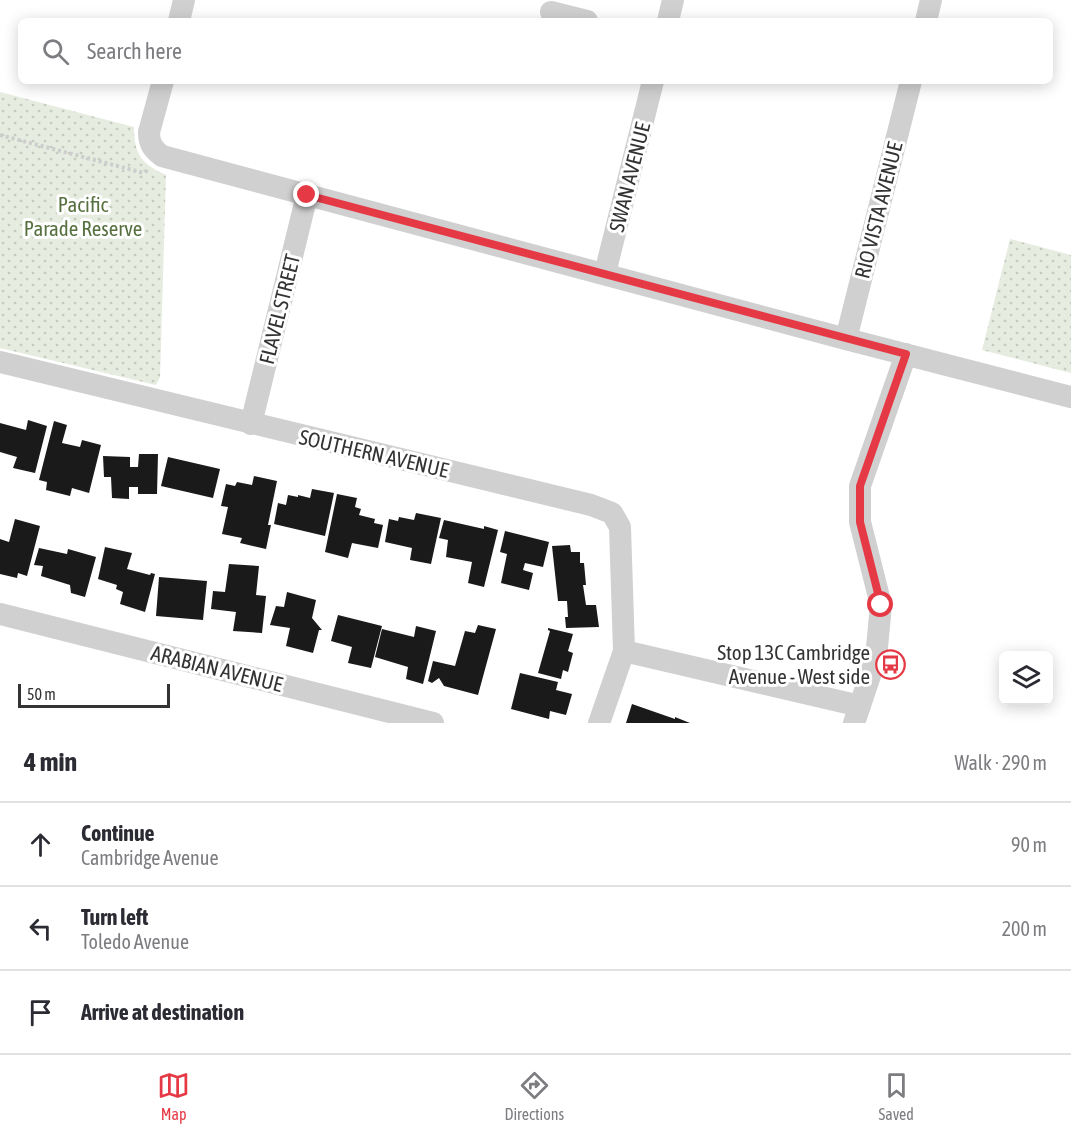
<!DOCTYPE html>
<html lang="en">
<head>
<meta charset="utf-8">
<style>
	body { margin:0; font-family:"Asap Condensed",sans-serif; background:#f7f7f7; color:#2b2b33 }
	.controls { position:absolute; right:18px; bottom:18px; display:grid; overflow:hidden; border-radius:9px; box-shadow:0 3px 15px #0003 }
	.controls button { width:54px; height:54px; display:grid; place-items:center; padding:0; border:0; border-bottom:2px solid #e1e1e2; background:#fff; color:#2b2b33; font:30px sans-serif }
	.scale { position:absolute; left:18px; bottom:15px; width:152px; box-sizing:border-box; padding-left:6px; border:3px solid #333; border-top:0; font-size:16px; line-height:21px; white-space:nowrap; color:#333; -webkit-text-stroke:4px #fff; paint-order:stroke }
	.stop { position:absolute; width:18px; height:18px; margin:-14px; border:4px solid #e63946; border-radius:50%; background:#fff }
	.stop.end { background:#e63946; border-color:#fff; box-shadow:0 2px 6px #0008 }
	.list { margin:0; padding:0; list-style:none }
	h2 { display:flex; justify-content:space-between; align-items:center; height:78px; margin:0; padding:0 24px; font-size:26px }
	h2 small { font-size:20px; font-weight:400; color:#7c7c81 }
	.list li { display:grid; grid-template-columns:39px 1fr auto; gap:18px; align-items:center; box-sizing:border-box; height:84px; padding:0 24px; border-top:2px solid #e1e1e2 }
	.list b { display:block; font-size:22px; white-space:nowrap }
	.list p { margin:0; font-size:20px; white-space:nowrap; color:#7c7c81 }
	.list em { font-size:20px; font-style:normal; color:#7c7c81 }
	.icon { flex:none; width:33px; height:33px; fill:none; stroke:currentColor; stroke-width:2; stroke-linecap:round; stroke-linejoin:round }
	.map { position:relative; flex:none; width:1071px; height:723px; overflow:hidden }
	.search { position:absolute; background:#fff; box-shadow:0 3px 15px #0003; left:18px; right:18px; top:18px; height:66px; display:flex; align-items:center; gap:15px; box-sizing:border-box; padding:0 21px; border-radius:9px; color:#7c7c81; font-size:22px }
	.sheet { height:330px; background:#fff }
	nav { display:flex; justify-content:space-around; align-items:center; box-sizing:border-box; height:84px; border-top:2px solid #e1e1e2; background:#fff; font-size:16px; color:#7c7c81 }
	nav a { display:grid; justify-items:center; gap:3px }
	nav .on { color:#e63946 }
	.map>svg:first-child { display:block }
	.park { fill:url(#park-dots) }
	.building { fill:#1a1a1a }
	.lines { fill:none; stroke-linecap:round; stroke-linejoin:round }
	.path { stroke:#cdcdcd; stroke-width:4; stroke-dasharray:3 3; stroke-linecap:butt }
	.minor { stroke:#d0d0d0; stroke-width:22 }
	.route { stroke:#e63946; stroke-width:8 }
	.labels { text-anchor:middle; dominant-baseline:central; stroke-width:6; stroke-linejoin:round; paint-order:stroke }
	.street-label { font-size:21px; fill:#333; stroke:#fff }
	.park-label { font-size:21px; fill:#56703f; stroke:#fff }
	.poi-label { font-size:21px; fill:#333; stroke:#fff; text-anchor:end }
</style>
</head>
<body>
<div class="map">
<svg width="1071" height="723" viewBox="0 0 1071 723">
	<defs>
		<pattern id="park-dots" width="8" height="8" patternUnits="userSpaceOnUse" patternTransform="scale(1.5)"><rect width="8" height="8" fill="#e6ecdf"/><path d="M2 2h.1M6 6h.1" fill="none" stroke="#c6cbc0" stroke-width="1.8" stroke-linecap="round"/></pattern>
	</defs>
	<rect width="100%" height="100%" fill="#fff"/>
	<path class="park" d="M0,92L134,127C134,155 142,164 166,175L160,377L156,385L0,348Z
		M1010,239L1071,255V373L982,350Z"/>
	<path class="building" d="M28,420L47,426L35,473L13,468L17,457L0,452V423L26,430Z
		M54,421L67,425L62,443L80,447L82,440L101,445L89,493L72,488L70,496L46,490L47,482L39,480Z
		M139,454H158L157,494H138V487H129V499L112,498L111,477H104L103,456L130,457V467H138Z
		M168,457L220,469L213,498L161,486Z
		M254,476L277,481L268,525H271L266,549L240,543L242,538L222,534L228,507L221,506L226,484L235,486L237,482L252,485Z
		M312,489L334,493L325,536L274,524L278,503L286,505L288,495L298,497V495L310,498Z
		M337,494L357,498L355,507L361,509L359,515L375,519L374,523L383,525L378,548L352,543L348,558L325,552Z
		M416,513L441,518L431,564L410,560L412,548L385,542L389,519L398,521L399,517L414,520Z
		M15,519L40,526L27,576L18,573L17,578L0,574V539L9,542Z
		M444,520L484,529V526L498,530L484,587L468,583L472,562L446,557L448,540L439,538Z
		M505,531L549,542L543,567L525,563L523,570L533,573L529,590L501,583L507,554L500,552Z
		M570,545L571,552H580V563H584L586,585H583L586,605H596L599,627L566,628L565,617H568L567,601H558L552,546Z
		M105,547L132,553L127,569L150,575L151,573L155,574L145,612L120,604L123,592L116,589L117,585L98,579Z
		M39,548L67,554L68,549L96,557L85,597L71,593L70,585L41,576L43,566L34,565Z
		M229,564L259,566L256,595L266,596L262,633L233,631L236,612L211,609L213,591L225,592Z
		M159,577L207,581L203,620L156,616Z
		M287,592L316,600L312,618L322,630H319L313,653L286,646L290,628L270,625L276,606L284,607Z
		M338,615L382,626L371,668L348,663L352,647L331,641Z
		M478,625L496,629L478,695L444,686L439,678L432,683L428,681L433,661L455,666L465,631L475,633Z
		M416,626L436,631L423,684L406,679L408,667L375,657L382,629L414,637Z
		M548,628L573,634L568,651L573,653L568,672L563,670L561,679L538,673L550,631L548,630Z
		M520,673L558,682L556,690L572,694L566,715L550,711L549,719L511,709Z
		M632,704L675,719V717L690,723H626Z"/>
	<g class="lines">
		<path class="path" d="M0,135L144,173L148,169"/>
		<path class="minor" d="M551,12L587,21
			M179,21L184,0
			M668,21L673,0
			M926,21L931,0
			M163,81L149,132C149,144 153,149 162,156L846,339L1071,397
			M605,273L653,81
			M846,339L911,81
			M0,362L591,505L612,513L620,527L624,651
			M251,424L307,195
			M0,614L433,723
			M599,723L624,651L860,706
			M854,723L876,658L881,605L860,522V486L906,354"/>
	</g>
	<g class="lines">
		<path class="route" d="M307,195L906,354L860,486V522L881,605"/>
	</g>
	<defs>
		<symbol id="bus-ring" viewBox="-11 -11 22 22"><circle r="9.5" fill="#fff" stroke="#e63946" stroke-width="1.5"/><path d="M-5-6H5V4H4V6H2V4H-2V6H-4V4H-5ZM-3.5-4V0h7V-4ZM-3.5 1.2v1.5H-2V1.2ZM2 1.2v1.5H3.5V1.2Z" fill="#e63946"/></symbol>
	</defs>
	<g fill-rule="evenodd">
		<use href="#bus-ring" x="874" y="648" width="33" height="33"/>
	</g>
	<g class="labels">
		<g class="street-label">
			<text transform="translate(629 177) rotate(-76)">SWAN AVENUE</text>
			<text transform="translate(878 210) rotate(-76)">RIO VISTA AVENUE</text>
			<text transform="translate(279 309) rotate(-76)">FLAVEL STREET</text>
			<text transform="translate(374 453) rotate(13)">SOUTHERN AVENUE</text>
			<text transform="translate(217 668) rotate(14)">ARABIAN AVENUE</text>
		</g>
		<g class="park-label">
			<text x="83" y="204">Pacific<tspan x="83" dy="24">Parade Reserve</tspan></text>
		</g>
		<g class="poi-label">
			<text x="870" y="652">Stop 13C Cambridge<tspan x="870" dy="24">Avenue - West side</tspan></text>
		</g>
	</g>
</svg>
<div class="controls">
<button><svg class="icon" aria-label="layers" viewBox="0 0 24 24"><path d="M12 4l9 5-9 5-9-5zM3 14l9 5 9-5"/></svg></button>
</div>
<div class="scale">50 m</div>
<div class="stop" style="left:881px;top:605px"></div>
<div class="stop end" style="left:307px;top:195px"></div>
<div class="search"><svg class="icon" aria-label="search" viewBox="0 0 24 24"><circle cx="10" cy="10" r="6"/><path d="M15 15l6 6"/></svg>Search here</div>
</div>
<section class="sheet">
<h2>4 min<small>Walk · 290 m</small></h2>
<ul class="list">
<li><svg class="icon" aria-label="ahead" viewBox="0 0 24 24"><path d="M12 20V5M6 11l6-6 6 6"/></svg><div><b>Continue</b><p>Cambridge Avenue</p></div><em>90 m</em></li>
<li><svg class="icon" aria-label="left" viewBox="0 0 24 24"><path d="M17 20v-9H6M10 6l-5 5 5 5"/></svg><div><b>Turn left</b><p>Toledo Avenue</p></div><em>200 m</em></li>
<li><svg class="icon" aria-label="arrive" viewBox="0 0 24 24"><path d="M6 21V4h12l-3 4 3 4H6"/></svg><div><b>Arrive at destination</b></div></li>
</ul>
</section>
<nav>
<a class="on"><svg class="icon" aria-label="map" viewBox="0 0 24 24"><path d="M3 6l6-2 6 2 6-2v14l-6 2-6-2-6 2zM9 4v14M15 6v14"/></svg>Map</a>
<a><svg class="icon" aria-label="directions" viewBox="0 0 24 24"><path d="M12 3l9 9-9 9-9-9zM9 14v-3h6M13 9l2 2-2 2"/></svg>Directions</a>
<a><svg class="icon" aria-label="saved" viewBox="0 0 24 24"><path d="M7 4h10v16l-5-4-5 4z"/></svg>Saved</a>
</nav>
</body>
</html>
